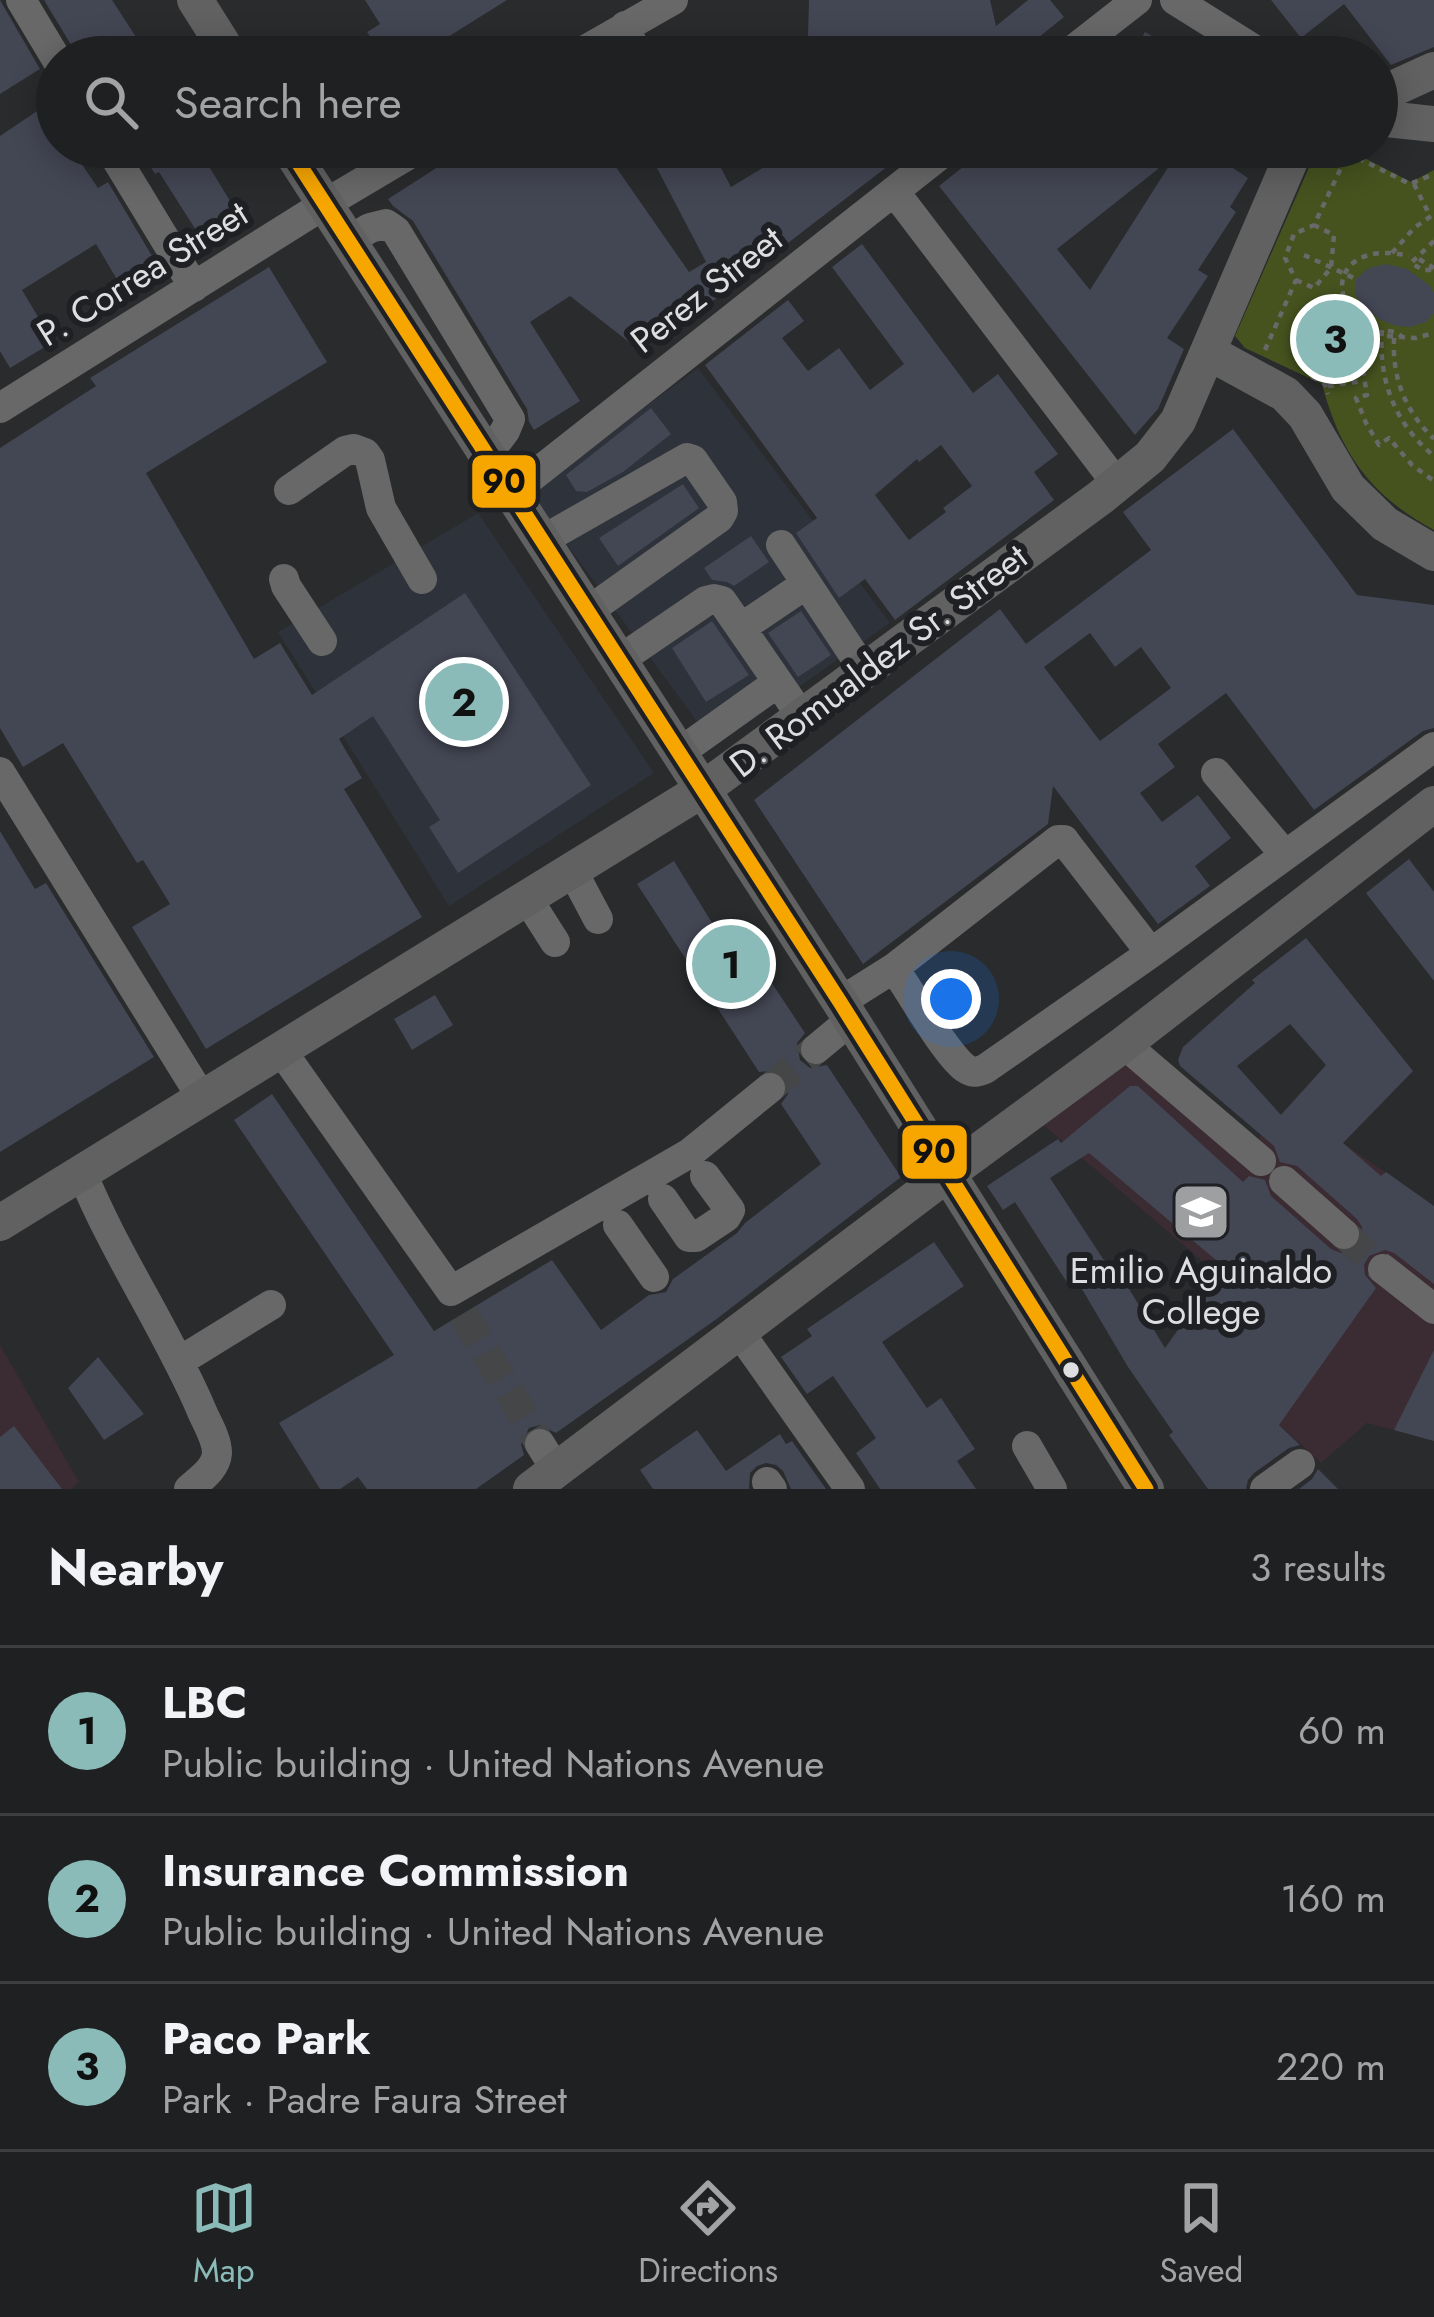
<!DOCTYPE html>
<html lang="en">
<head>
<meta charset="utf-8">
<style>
	body { margin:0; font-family:Jost,sans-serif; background:#2c2d2f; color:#f1f3f6 }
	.you { position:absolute; left:951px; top:999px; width:42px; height:42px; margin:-30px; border:9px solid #fff; border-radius:50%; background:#1a73e8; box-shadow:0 0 0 18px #1a73e833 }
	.badge { display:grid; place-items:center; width:78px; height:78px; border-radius:50%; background:#8bbbb9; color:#111; font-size:39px; font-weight:700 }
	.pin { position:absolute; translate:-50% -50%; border:6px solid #fff; box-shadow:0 3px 12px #0006 }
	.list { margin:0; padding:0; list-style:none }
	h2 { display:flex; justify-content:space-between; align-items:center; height:156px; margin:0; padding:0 48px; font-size:51px }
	h2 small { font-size:39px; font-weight:400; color:#a1a3a5 }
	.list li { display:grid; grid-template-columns:78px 1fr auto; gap:36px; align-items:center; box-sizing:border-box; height:168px; padding:0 48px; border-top:3px solid #3c3e40 }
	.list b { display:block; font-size:45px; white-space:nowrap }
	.list p { margin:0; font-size:39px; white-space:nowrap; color:#a1a3a5 }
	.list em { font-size:39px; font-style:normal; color:#a1a3a5 }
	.icon { flex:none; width:66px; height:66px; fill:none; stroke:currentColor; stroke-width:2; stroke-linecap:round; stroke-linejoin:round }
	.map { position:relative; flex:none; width:1434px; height:1489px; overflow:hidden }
	.search { position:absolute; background:#1f2022; box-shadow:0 6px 30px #0003; left:36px; right:36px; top:36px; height:132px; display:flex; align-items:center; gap:30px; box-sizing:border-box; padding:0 42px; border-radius:66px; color:#a1a3a5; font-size:45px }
	.sheet { height:660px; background:#1f2022 }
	nav { display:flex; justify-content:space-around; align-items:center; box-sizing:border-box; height:168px; border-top:3px solid #3c3e40; background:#1f2022; font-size:33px; color:#a1a3a5 }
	nav a { display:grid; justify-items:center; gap:6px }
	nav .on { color:#8bbbb9 }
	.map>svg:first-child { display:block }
	.built { fill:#2e323a }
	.education { fill:#3b2b32 }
	.green { fill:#46531f }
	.building { fill:#434653; fill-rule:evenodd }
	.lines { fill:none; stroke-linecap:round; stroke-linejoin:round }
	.minor-tunnel { stroke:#444648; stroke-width:30; stroke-dasharray:30 15; stroke-linecap:butt }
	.path { stroke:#696969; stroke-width:4.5; stroke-dasharray:6 6; stroke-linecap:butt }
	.minor { stroke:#696868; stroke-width:30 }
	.major { stroke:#606160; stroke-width:36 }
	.bus-1-casing { stroke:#1f2024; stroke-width:24 }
	.bus-1 { stroke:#f7a600; stroke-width:15 }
	.bus-dot { fill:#dddee0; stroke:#1f2024; stroke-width:4.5 }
	.labels { text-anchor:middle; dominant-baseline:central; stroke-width:12; stroke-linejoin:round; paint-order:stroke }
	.street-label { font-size:36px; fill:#dddee0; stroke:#1f2024 }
	.poi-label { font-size:36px; fill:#dddee0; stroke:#1f2024 }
	.line-badge { stroke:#1f2024; stroke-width:4.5 }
	.pale-badge-label { font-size:33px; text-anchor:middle; font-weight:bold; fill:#111 }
</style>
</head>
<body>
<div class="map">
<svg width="1434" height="1489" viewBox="0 0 1434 1489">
	<rect width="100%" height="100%" fill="#292b2d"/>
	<path class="built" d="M698,368L890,623L715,746L529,493Z
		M478,513L654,773L449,906L278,632Z"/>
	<path class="education" d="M1306,938L1413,1071L1343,1143L1434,1206V1441L1367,1423L1321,1463L1239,1388L1270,1197L1209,1267L1041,1123L1127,1057L1238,1161L1326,1065L1252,980Z
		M0,1345L79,1482L71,1489H0Z"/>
	<path class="green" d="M1318,147H1343L1411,182L1434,170V530C1371,496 1340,453 1322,384L1245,348L1235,336Z"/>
	<path class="building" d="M0,0L40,69L0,94Z
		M44,0H112L149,57H98L86,39L73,48Z
		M365,0H507L416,57H383L367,32L380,24Z
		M809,0H990L996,26L1028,0H1050L1064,17L1014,57H815L808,35Z
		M1271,0H1434V47L1391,65L1344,4L1301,38Z
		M1145,32L1187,57H1131Z
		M43,107L57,128V147H70L98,188L108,182L161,271L125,293L96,244L22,290L53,342L10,368L0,351V136Z
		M138,147H197L243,222L206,246L159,172L155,174Z
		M342,147H383L353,165Z
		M457,147H602L689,272L706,262L646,147H710L731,187L797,147H873L888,166L662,340L658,334L643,353L570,296L530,322L580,401L534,430L529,422L527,409L413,221L393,206L388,199L441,165L437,160Z
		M988,147H1141L1158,169L1057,249L1090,290L1181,147H1201L1248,178L1230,207L1236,212L1198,270L1208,276L1167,338L1184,349L1158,409L1135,435L939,186Z
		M862,244L973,393L998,374L1058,454L1034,472L1054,500L895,620L865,579L839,598L796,533L817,518L705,365L788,300L804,321L782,338L808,371L839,348L870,390L904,364L832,267ZM941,445L972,486L943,508L946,512L909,540L875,495L917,459L919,462Z
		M1386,264L1407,269L1429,285L1434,293V313L1426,322L1410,327L1396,326L1379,319L1362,305L1355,294L1356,279L1369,268Z
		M269,267L327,362L146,473L254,659L280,643L312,695L465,593L591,785L458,873L429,827L440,820L373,716L339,739L362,778L344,789L422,917L206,1049L132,927L170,904L143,860L137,863L63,743L23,767L0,728V448L96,386L90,378Z
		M651,408L671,434L623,472L587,492L576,491L566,475Z
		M1233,429L1357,595L1434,605V728L1423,731L1314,810L1226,693L1158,744L1175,767L1140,793L1162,822L1198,795L1231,838L1195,866L1210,886L1158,924L1053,786L1048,824L863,964L754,800L1000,609L1026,644L1151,550L1123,512ZM1090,633L1115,667L1141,647L1171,688L1100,741L1044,667Z
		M683,484L699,508L618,566L599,538Z
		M751,536L769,562L734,586L727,582L712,580L704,568Z
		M801,611L831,655L798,677L768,633Z
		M712,621L749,675L706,702L672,648Z
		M0,831L35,889L46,883L154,1057L0,1152Z
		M1409,859L1434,892V981L1366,893Z
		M674,861L717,931L732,923L805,1033L797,1043L800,1060L810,1068L827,1065L901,1177L718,1318L556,1433L540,1425L529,1428L521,1444L524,1455L476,1489H367L358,1477L340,1489H320L279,1423L394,1355L234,1120L272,1094L434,1331L552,1260L601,1330L649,1295L666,1292L673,1279L737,1233L745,1223L821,1164L781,1104L788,1094L786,1077L776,1070L759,1072L637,884Z
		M1306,938L1413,1071L1343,1143L1381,1176L1386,1172L1434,1206V1284L1394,1253L1385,1250L1369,1256L1364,1265L1365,1275L1376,1288L1279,1425L1300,1445L1289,1448L1254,1473L1248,1480L1246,1489H1208L1169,1435L1173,1432L1128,1367L1076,1279L1068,1284L1015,1202L1003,1210L987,1186L1058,1139L1061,1143L1130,1086H1138L1243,1182L1249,1176L1265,1180L1271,1196L1331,1249L1341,1253L1358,1248L1363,1237L1362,1227L1357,1219L1297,1166L1280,1162L1274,1146L1180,1066L1178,1060L1183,1047L1255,983L1252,980ZM1290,1024L1326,1065L1281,1115L1237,1066ZM1089,1153L1223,1266L1165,1348L1120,1274L1115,1277L1050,1178Z
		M435,995L453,1025L412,1050L394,1019Z
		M934,1242L964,1286L882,1342L927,1408L941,1398L975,1449L957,1461L976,1489H880L856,1453L876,1438L833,1376L807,1394L781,1357L812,1336L807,1329Z
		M1434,1350V1441L1394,1430Z
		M98,1357L144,1414L104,1440L68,1388Z
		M14,1426L62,1489H0V1437Z
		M697,1430L726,1471L780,1434L786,1444L792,1441L826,1489H791L783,1471L776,1465L766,1463L757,1466L750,1473L749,1489H653L640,1470Z
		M1318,1469L1338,1489H1299L1312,1479Z"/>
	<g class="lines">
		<path class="minor-tunnel" d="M770,1088L816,1049
			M1344,1234L1383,1269
			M463,1314L540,1444"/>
		<path class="path" d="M1414,184L1430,216
			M1434,241L1411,263L1423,270H1434
			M1392,253L1414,228L1434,214
			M1304,255L1356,279
			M1419,259L1434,268
			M1296,280L1314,288L1331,268L1334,235L1314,225
			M1362,322L1360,352L1367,395L1356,398L1366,423L1379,445L1389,438L1412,465L1434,481
			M1376,332C1316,296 1341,239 1409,256
			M1387,336L1416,338L1434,333
			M1394,338C1392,378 1405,411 1434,439
			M1404,338L1395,332L1382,330C1378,380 1395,424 1434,456
			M1265,350L1296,280L1285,258L1294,234L1314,225L1348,153L1410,184L1434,174
			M1312,377L1325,384L1328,394
			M1328,386L1363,381"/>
		<path class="minor" d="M21,0L57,60
			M1175,0L1266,57
			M625,26L638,57
			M573,57L673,0
			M1064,57L1137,0
			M109,147L194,287
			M894,191L1117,484
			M348,241L370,228L386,224L396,231L510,419L505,431L486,456
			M0,408L325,204L421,147
			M289,490L345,451L354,449L365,453L370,460L381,508L422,579
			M510,494L950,147
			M541,541L687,458L693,460L722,502L723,511L719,518L587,612
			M781,545L865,672
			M284,579L286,586L322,641
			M741,628L806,584
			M618,661L706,601L714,599L722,601L802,717
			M679,753L777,683
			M0,772L202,1098
			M1216,773L1285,855
			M572,870L598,919
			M527,898L555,942
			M894,968C910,991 945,1053 965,1068C974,1074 976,1072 985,1069L1151,953L1434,747
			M840,1002L894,968L1058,840H1064L1069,847L1151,953
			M1124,1044L1261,1161
			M816,1049L851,1020
			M281,1050L451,1291L690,1153L770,1088
			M82,1173C115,1254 166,1328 201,1409C206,1422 217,1438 217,1453C216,1469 200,1479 189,1489
			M1284,1181L1344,1234
			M663,1199L689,1237H696L726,1217L730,1210L705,1176
			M618,1225L654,1277
			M1383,1269L1434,1309
			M740,1333L850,1489
			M180,1361L271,1305
			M540,1444L555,1468
			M1027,1446L1052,1489
			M767,1482L772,1489
			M1265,1489L1300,1464"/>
		<path class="major" d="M195,0L231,57
			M1377,96L1434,70
			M1377,118L1434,124
			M288,147L840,1002L1146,1489
			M1208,352L1285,394L1305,415L1348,488L1385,524L1434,553
			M0,1223L702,790L1101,497L1150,457L1178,421L1296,147
			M531,1489L946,1175L1124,1044L1434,804"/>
		<defs>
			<path id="bus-1" d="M288,147L840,1002L1146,1489"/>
		</defs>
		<use href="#bus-1" class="bus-1-casing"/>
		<use href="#bus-1" class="bus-1"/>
	</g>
	<defs>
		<symbol id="university-square" viewBox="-11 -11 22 22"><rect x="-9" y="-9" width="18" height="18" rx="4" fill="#9e9fa1" stroke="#1f2024"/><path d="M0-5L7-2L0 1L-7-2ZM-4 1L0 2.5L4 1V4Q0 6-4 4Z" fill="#fff"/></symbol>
	</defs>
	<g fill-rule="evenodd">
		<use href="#university-square" x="1168" y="1179" width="66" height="66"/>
	</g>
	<circle class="bus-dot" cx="1071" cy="1370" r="10"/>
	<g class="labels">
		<g class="street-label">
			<text transform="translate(142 273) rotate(-32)">P. Correa Street</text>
			<text transform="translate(706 289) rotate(-38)">Perez Street</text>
			<text transform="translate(878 660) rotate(-37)">D. Romualdez Sr. Street</text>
		</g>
		<g class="poi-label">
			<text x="1201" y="1270">Emilio Aguinaldo<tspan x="1201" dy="41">College</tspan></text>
		</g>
	</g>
	<g class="line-badge">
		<rect x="470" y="453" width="68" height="57" rx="12" fill="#f7a600"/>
		<rect x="900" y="1123" width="69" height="58" rx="12" fill="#f7a600"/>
	</g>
	<g class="pale-badge-label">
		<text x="504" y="493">90</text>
		<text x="934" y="1163">90</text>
	</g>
</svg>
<div class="you"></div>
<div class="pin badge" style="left:731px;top:964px">1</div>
<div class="pin badge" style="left:464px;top:702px">2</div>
<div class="pin badge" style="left:1335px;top:339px">3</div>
<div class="search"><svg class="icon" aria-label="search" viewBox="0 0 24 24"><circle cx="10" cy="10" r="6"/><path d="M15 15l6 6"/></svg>Search here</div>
</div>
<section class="sheet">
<h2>Nearby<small>3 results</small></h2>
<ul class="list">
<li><span class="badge">1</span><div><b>LBC</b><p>Public building · United Nations Avenue</p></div><em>60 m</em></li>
<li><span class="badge">2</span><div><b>Insurance Commission</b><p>Public building · United Nations Avenue</p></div><em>160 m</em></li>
<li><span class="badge">3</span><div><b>Paco Park</b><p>Park · Padre Faura Street</p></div><em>220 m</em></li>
</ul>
</section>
<nav>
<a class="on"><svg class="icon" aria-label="map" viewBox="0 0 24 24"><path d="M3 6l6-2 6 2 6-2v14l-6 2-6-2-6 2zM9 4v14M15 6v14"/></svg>Map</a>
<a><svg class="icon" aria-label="directions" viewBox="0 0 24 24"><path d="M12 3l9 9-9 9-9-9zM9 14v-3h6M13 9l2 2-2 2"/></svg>Directions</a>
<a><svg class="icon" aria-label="saved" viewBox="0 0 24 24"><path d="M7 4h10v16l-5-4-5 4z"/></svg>Saved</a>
</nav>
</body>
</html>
